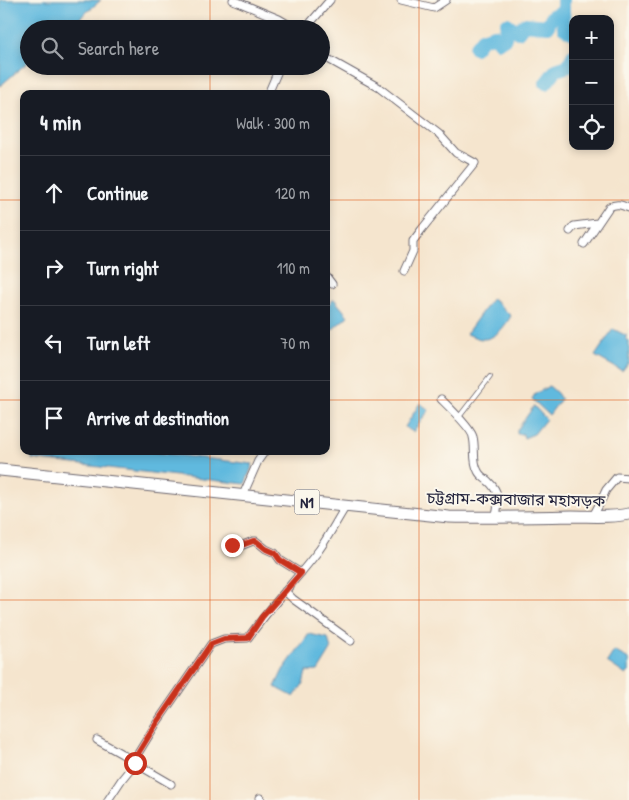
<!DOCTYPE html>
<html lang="en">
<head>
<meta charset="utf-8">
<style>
	body { margin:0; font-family:"Patrick Hand","Noto Sans Bengali",sans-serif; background:#242831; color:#f1f3f6 }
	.controls { position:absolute; right:15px; top:15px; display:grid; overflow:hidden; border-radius:10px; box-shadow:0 2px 8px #0003 }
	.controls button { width:45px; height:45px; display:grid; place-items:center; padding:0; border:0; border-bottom:1px solid #363941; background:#171b24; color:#f1f3f6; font:25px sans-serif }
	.stop { position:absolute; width:15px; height:15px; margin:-11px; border:4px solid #c8321e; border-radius:50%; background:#fff }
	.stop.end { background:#c8321e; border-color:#fff; box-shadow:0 1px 5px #0008 }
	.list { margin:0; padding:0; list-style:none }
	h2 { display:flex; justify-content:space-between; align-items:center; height:65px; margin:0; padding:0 20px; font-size:21px }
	h2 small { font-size:16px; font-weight:400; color:#9ea1a6 }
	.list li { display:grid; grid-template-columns:32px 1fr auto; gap:15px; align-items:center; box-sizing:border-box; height:75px; padding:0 20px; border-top:1px solid #363941 }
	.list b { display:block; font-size:19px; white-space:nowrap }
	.list em { font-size:16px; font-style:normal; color:#9ea1a6 }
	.icon { flex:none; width:28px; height:28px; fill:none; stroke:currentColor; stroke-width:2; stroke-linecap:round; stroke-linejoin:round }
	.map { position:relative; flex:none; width:629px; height:800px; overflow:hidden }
	.search { position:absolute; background:#171b24; box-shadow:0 2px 8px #0003; left:20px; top:20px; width:310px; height:55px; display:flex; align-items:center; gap:12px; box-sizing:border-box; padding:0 18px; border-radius:28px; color:#9ea1a6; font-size:19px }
	.panel { position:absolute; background:#171b24; box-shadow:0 2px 8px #0003; left:20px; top:90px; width:310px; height:365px; border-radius:10px }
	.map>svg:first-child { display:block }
	.water { fill:#61b9de; stroke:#426e8c }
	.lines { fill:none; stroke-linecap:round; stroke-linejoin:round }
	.river { stroke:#61b9de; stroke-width:14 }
	.service-casing { stroke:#6c666e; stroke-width:5.5 }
	.minor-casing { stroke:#6c666e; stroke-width:9 }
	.trunk-casing { stroke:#6c666e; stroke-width:13 }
	.service { stroke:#fff; stroke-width:4 }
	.minor { stroke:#fff; stroke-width:7 }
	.trunk { stroke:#fff; stroke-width:11 }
	.route { stroke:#c8321e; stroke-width:6 }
	.grid { fill:none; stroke:#de560e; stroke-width:1; stroke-opacity:0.55 }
	.labels { text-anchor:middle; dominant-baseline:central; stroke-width:4; stroke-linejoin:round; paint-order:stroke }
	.shield { fill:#fbf7ec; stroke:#636270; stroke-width:1 }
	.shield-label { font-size:15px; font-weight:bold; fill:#22223b }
	.street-label { font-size:16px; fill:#22223b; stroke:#fbf7ec }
</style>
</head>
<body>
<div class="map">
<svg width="629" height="800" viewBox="0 0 629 800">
	<rect width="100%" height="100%" fill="#fbf7ec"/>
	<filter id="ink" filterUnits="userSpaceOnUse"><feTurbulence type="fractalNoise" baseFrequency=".02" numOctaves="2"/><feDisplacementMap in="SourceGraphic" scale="10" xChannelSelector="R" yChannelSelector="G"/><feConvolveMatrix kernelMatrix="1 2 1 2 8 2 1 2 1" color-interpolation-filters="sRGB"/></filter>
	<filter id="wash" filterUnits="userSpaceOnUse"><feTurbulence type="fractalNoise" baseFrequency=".0096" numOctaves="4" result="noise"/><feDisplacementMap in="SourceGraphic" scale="20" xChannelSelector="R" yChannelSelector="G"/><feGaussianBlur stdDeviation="1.12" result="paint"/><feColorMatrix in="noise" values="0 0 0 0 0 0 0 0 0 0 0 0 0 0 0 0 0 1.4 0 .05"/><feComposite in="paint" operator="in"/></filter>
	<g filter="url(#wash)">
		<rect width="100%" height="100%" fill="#f5e5ce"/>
		<path class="water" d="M0,0H101L67,29H29V61L0,86Z
			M492,298L511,316C505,326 495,340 482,339C477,339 471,335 466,334Z
			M334,299L348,316L326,335V307Z
			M613,329L627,336L625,338L629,341V362L622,371L595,356Z
			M549,386L557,393L561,399L549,415L532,399L535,394Z
			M420,403L429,410L413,432L405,427Z
			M534,406L546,419L534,434L524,438L523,434H517V430Z
			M33,451H144L253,464L245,484L32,459Z
			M309,634L328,638L331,650L318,671L306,672L303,684L294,697L275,687L283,670Z
			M614,651L629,659V672L626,675L607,662Z"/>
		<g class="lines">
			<path class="river" d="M563,11L564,28L573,33
				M475,48L482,39L494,35L499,42L505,38L507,24L518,32L524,24L548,26L552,16L563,11V0
				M546,83L556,70L568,66L573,56"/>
		</g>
	</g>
	<g filter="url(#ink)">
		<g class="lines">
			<defs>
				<path id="service" d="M459,417L490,377"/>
				<path id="minor" d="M233,0L279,19L296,29
					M401,0L434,8L446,0
					M305,29L330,0
					M321,55L378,87L439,134L456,153L466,158L475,163L422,229L413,241V251L404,271
					M268,94L280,66
					M570,231L574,226L597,223
					M584,244L609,207C617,203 621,205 629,208
					M326,276L332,284
					M441,399C448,406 472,429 473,437C476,448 472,461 478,471C480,476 485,478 489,482C501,493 498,503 496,518
					M243,495L258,461L265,451
					M593,516L599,505L606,490L617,477L629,478
					M232,545H243L253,541H256L266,549L275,553L280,560L301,573
					M285,591L293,599L351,641
					M97,740L122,754L135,763L171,784
					M260,798L262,800
					M108,800L122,779L135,763L137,755L158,721L211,644L224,639L248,638C270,607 296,580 319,550C329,536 337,520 346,506"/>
				<path id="trunk" d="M0,470L449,517C490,518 531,517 572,516C591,516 610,518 629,514"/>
			</defs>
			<use href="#service" class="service-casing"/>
			<use href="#minor" class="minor-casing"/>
			<use href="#trunk" class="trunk-casing"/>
			<use href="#service" class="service"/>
			<use href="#minor" class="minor"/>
			<use href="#trunk" class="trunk"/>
		</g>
	</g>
	<g class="lines" filter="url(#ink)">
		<path class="route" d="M135,763L137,755L158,721L211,644L224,639L248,638L262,617L301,573L280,560L275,553L266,549L256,541H253L242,545H232"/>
	</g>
	<path class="grid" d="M210,0V29M419,0V800M210,66V94M0,200H24M326,200H629M0,400H24M326,400H629M210,451V800M0,600H629"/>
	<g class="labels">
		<rect class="shield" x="294.5" y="489.5" width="25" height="25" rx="4"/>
		<g class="shield-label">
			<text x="307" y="502">N1</text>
		</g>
		<g class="street-label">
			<text transform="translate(516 499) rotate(1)">চট্টগ্রাম-কক্সবাজার মহাসড়ক</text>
		</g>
	</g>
</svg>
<div class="controls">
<button>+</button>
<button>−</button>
<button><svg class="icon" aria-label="locate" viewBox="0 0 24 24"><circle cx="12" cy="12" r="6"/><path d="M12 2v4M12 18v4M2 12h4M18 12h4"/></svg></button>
</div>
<div class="stop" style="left:135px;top:763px"></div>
<div class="stop end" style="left:232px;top:545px"></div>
<div class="search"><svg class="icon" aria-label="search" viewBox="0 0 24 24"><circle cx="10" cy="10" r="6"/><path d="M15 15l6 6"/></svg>Search here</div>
<section class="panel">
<h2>4 min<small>Walk · 300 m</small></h2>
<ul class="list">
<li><svg class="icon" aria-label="ahead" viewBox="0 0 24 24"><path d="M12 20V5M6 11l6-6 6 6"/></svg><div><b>Continue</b></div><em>120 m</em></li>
<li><svg class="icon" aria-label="right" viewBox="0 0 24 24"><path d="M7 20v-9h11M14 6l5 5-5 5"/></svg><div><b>Turn right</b></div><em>110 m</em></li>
<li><svg class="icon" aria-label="left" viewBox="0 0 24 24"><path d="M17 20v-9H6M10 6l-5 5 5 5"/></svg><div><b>Turn left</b></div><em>70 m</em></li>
<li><svg class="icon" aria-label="arrive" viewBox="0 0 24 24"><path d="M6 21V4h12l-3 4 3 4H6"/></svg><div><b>Arrive at destination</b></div></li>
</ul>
</section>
</div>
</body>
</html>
